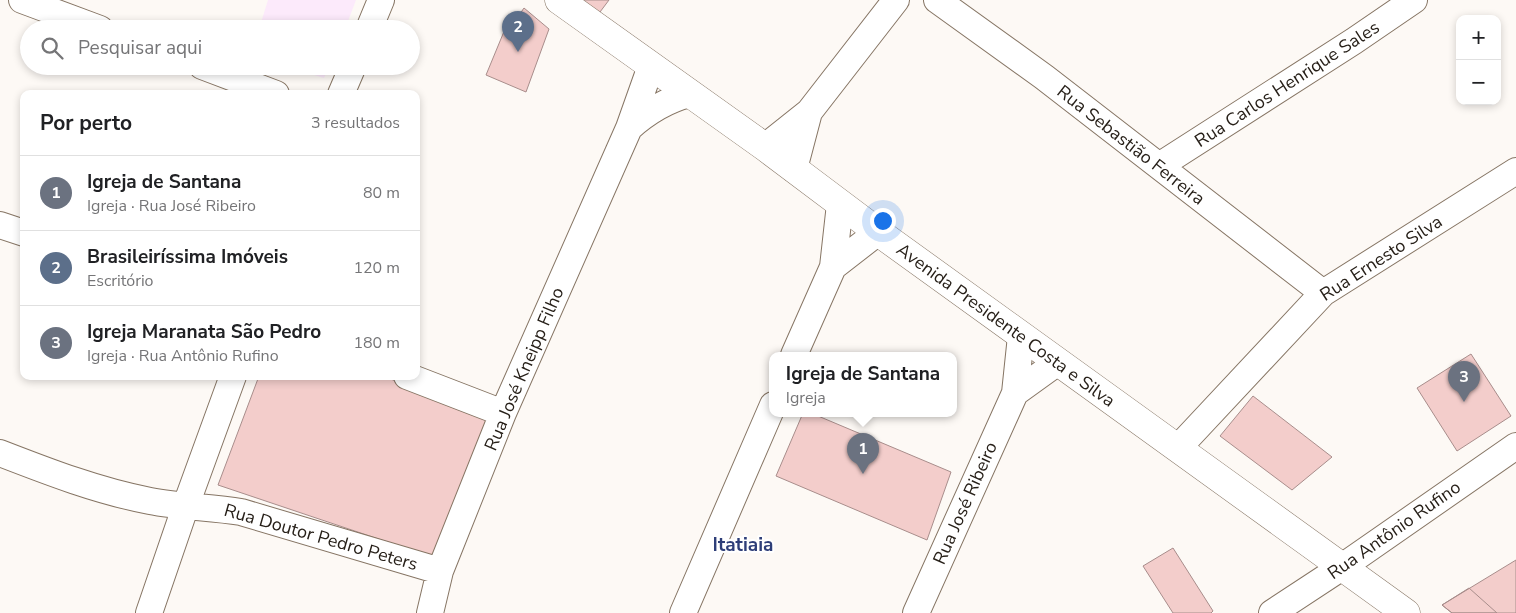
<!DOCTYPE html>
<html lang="pt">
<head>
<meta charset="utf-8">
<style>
	body { margin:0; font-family:"Nunito Sans",sans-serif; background:#f2f2f2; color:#202124 }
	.controls { position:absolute; right:15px; top:15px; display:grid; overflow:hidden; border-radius:10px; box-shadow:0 2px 8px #0003 }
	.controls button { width:45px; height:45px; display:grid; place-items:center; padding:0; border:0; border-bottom:1px solid #e0e0e0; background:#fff; color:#202124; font:25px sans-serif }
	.you { position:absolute; left:882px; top:220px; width:18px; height:18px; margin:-12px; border:4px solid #fff; border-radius:50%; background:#1a73e8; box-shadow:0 0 0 8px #1a73e833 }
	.badge { display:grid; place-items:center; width:32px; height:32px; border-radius:50%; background:#d93025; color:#fff; font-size:16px; font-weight:700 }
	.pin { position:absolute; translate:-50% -41px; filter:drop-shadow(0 1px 2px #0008) }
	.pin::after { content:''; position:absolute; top:26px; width:18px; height:15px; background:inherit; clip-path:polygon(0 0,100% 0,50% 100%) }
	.popup { position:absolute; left:769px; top:352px; width:188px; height:65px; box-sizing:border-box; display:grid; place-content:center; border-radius:10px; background:#fff; filter:drop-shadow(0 1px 4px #0005); font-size:16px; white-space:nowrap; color:#757577 }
	.popup b { font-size:19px; color:#202124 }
	.popup::after { content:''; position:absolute; left:50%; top:100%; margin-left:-10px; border:10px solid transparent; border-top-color:#fff }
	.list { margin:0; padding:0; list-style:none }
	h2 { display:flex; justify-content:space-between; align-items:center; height:65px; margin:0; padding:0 20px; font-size:21px }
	h2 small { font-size:16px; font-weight:400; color:#757577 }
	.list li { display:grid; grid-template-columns:32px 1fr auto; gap:15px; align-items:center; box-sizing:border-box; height:75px; padding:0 20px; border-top:1px solid #e0e0e0 }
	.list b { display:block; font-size:19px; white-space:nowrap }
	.list p { margin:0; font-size:16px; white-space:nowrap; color:#757577 }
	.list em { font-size:16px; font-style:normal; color:#757577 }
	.icon { flex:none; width:28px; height:28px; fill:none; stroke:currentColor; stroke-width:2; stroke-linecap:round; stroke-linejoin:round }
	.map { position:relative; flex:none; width:1516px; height:613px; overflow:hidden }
	.search { position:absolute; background:#fff; box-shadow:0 2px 8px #0003; left:20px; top:20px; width:400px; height:55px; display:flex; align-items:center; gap:12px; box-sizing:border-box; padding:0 18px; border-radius:28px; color:#757577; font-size:19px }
	.panel { position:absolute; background:#fff; box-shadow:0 2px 8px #0003; left:20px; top:90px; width:400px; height:290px; border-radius:10px }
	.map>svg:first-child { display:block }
	.education { fill:#fceafb }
	.building { fill:#f3cdcb; stroke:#a88d8b }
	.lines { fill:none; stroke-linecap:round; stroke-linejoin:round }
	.minor-casing { stroke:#867564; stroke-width:28 }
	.major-casing { stroke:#867564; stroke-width:29 }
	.minor { stroke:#fff; stroke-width:26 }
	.major { stroke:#fff; stroke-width:28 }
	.labels { text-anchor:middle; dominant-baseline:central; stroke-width:4; stroke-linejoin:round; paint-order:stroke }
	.street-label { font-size:18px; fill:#272019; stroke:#fff }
	.neighbourhood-label { font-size:19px; font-weight:bold; fill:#2e3e78; stroke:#fff }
</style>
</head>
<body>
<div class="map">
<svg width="1516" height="613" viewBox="0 0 1516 613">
	<rect width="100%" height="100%" fill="#fdf9f5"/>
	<path class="education" d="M268,0H356L345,29H259Z
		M284,66H329L324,78Z"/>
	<path class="building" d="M575,0H609L597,16Z
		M524,8L549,29L526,92L486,75L510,17L517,18Z
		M1471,354L1511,416L1457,451L1417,388Z
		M259,376H383L492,419L438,559L218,485Z
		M1253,396L1332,457L1292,490L1220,436Z
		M803,413H811L951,472L927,540L776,476Z
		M1173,548L1213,611L1211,613H1173L1143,566Z
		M1516,560V613H1452L1442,605Z
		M1469,588L1497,613H1452L1442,605Z"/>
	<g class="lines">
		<defs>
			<path id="minor" d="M22,0L100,29
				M937,0L1044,77L1323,293
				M369,29L381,0
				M202,66L276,94
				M341,94L353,66
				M629,128C648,111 666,100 690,94
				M765,147L809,112L896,0
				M1159,166L1354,41L1414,0
				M794,169L809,112
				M0,225L24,233
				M833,267L878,232
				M794,355L833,267L840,204
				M407,376L503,413
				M1015,393L1058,362
				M1178,448L1323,293L1516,171
				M0,453C49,472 98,491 150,501C180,507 211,507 241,512L440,571
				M149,613L186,505L233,376
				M430,613L440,571L503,413L629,128L651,66
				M683,613L773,405
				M916,613L1015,393L1021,336
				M1272,613L1342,567L1516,446"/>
			<path id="major" d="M559,0L765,147L878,232L1406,613"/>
		</defs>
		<use href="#minor" class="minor-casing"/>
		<use href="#major" class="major-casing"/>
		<use href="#minor" class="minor"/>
		<use href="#major" class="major"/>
	</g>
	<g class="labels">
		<g class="street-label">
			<text transform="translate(1287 84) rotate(-33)">Rua Carlos Henrique Sales</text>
			<text transform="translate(1131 145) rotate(38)">Rua Sebastião Ferreira</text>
			<text transform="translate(1381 258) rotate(-33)">Rua Ernesto Silva</text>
			<text transform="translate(1006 325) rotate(36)">Avenida Presidente Costa e Silva</text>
			<text transform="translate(524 369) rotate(-67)">Rua José Kneipp Filho</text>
			<text transform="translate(965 503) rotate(-66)">Rua José Ribeiro</text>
			<text transform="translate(1394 530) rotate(-35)">Rua Antônio Rufino</text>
			<text transform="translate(321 537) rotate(16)">Rua Doutor Pedro Peters</text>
		</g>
		<g class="neighbourhood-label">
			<text x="743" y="545">Itatiaia</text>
		</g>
	</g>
</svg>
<div class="controls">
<button>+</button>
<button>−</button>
</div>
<div class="you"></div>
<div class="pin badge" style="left:863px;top:474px;background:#6b7280">1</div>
<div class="popup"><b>Igreja de Santana</b>Igreja</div>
<div class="pin badge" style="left:518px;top:52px;background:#5c6f8a">2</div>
<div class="pin badge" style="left:1464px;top:402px;background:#6b7280">3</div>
<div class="search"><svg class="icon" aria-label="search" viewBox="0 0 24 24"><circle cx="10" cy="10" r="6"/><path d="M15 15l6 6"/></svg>Pesquisar aqui</div>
<section class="panel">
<h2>Por perto<small>3 resultados</small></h2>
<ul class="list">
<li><span class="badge" style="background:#6b7280">1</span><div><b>Igreja de Santana</b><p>Igreja · Rua José Ribeiro</p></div><em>80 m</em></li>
<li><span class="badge" style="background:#5c6f8a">2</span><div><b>Brasileiríssima Imóveis</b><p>Escritório</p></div><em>120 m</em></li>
<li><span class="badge" style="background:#6b7280">3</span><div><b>Igreja Maranata São Pedro</b><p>Igreja · Rua Antônio Rufino</p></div><em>180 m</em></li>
</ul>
</section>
</div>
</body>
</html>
